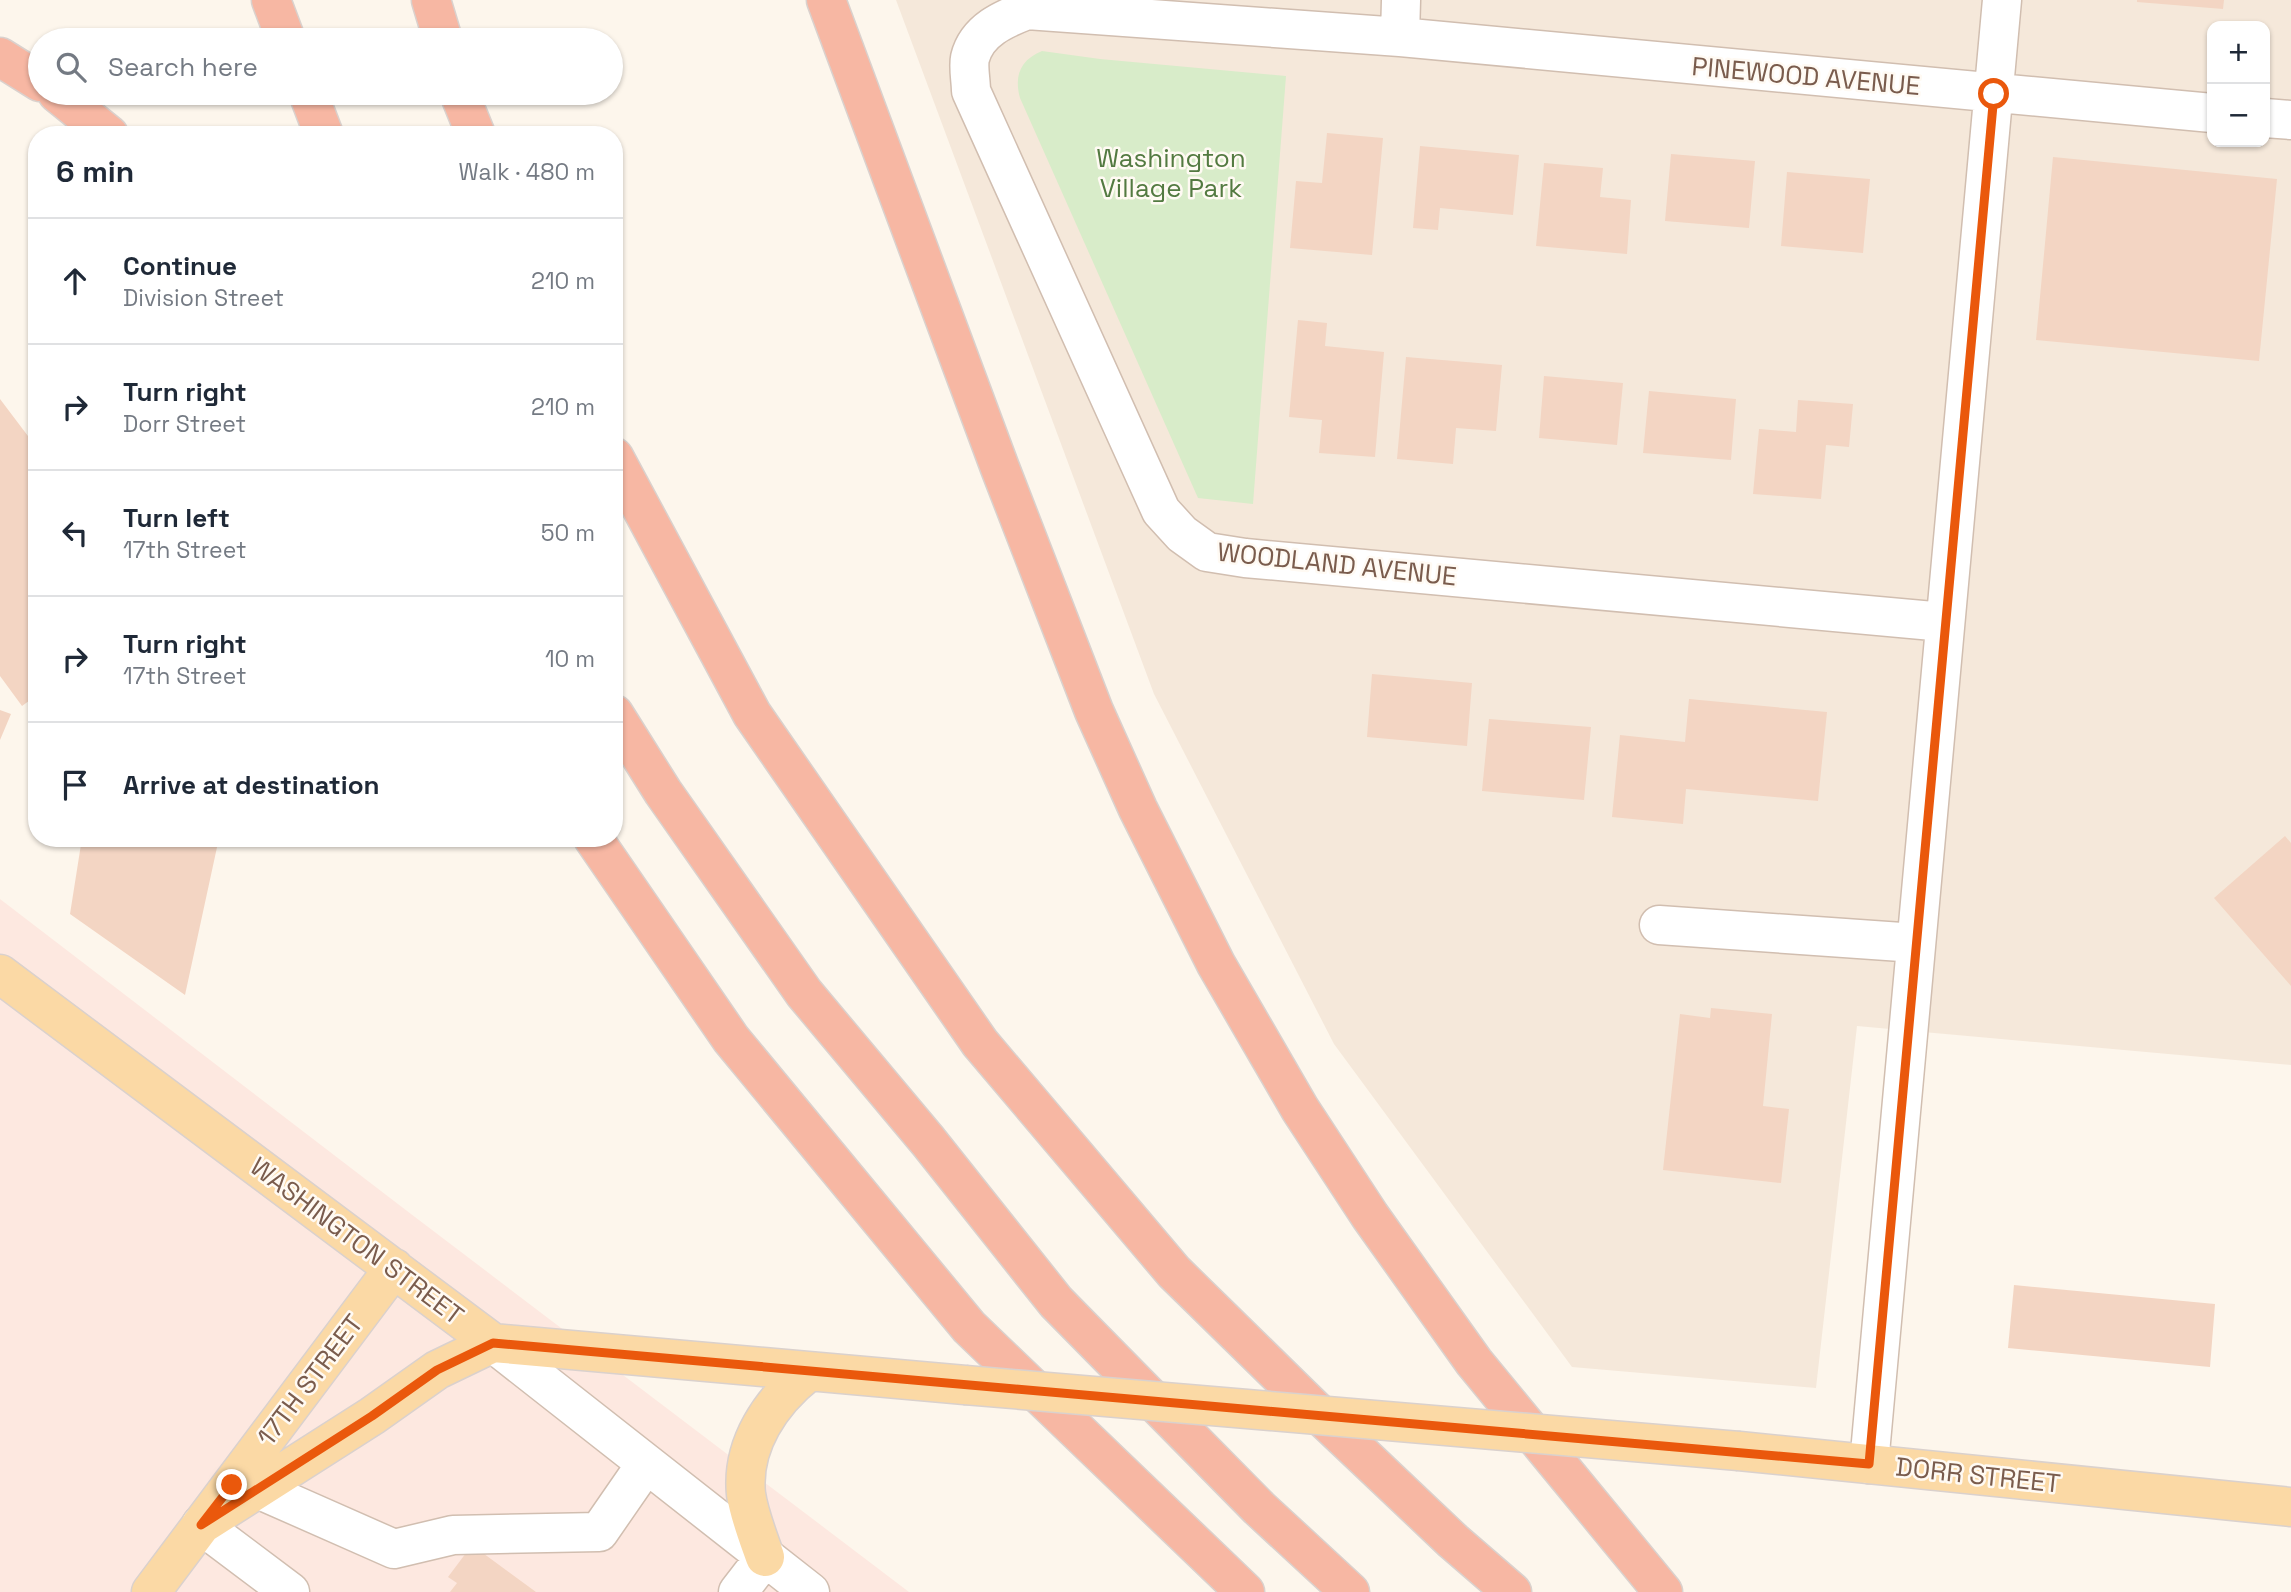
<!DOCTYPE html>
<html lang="en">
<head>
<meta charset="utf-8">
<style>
	body { margin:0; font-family:"Space Grotesk",sans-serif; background:#f2f2f3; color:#1f2937 }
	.controls { position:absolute; right:21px; top:21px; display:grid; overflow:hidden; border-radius:14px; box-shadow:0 2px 5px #0004 }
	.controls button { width:63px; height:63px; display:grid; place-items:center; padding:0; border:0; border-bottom:2px solid #e0e1e3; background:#fff; color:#1f2937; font:35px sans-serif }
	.stop { position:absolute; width:21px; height:21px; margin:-16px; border:5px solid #ea580c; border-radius:50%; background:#fff }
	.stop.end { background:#ea580c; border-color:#fff; box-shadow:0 2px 7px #0008 }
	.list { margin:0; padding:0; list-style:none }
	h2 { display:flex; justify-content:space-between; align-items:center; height:91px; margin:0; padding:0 28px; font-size:30px }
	h2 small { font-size:23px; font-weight:400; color:#747a83 }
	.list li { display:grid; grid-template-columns:46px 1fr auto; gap:21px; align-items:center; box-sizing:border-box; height:126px; padding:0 28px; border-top:2px solid #e0e1e3 }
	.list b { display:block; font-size:26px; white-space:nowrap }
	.list p { margin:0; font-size:23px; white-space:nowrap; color:#747a83 }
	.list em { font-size:23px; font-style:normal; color:#747a83 }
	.icon { flex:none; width:38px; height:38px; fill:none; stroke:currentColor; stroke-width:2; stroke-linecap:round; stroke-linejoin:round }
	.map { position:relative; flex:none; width:2291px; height:1592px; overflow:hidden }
	.search { position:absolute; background:#fff; box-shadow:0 2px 5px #0004; left:28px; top:28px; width:595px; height:77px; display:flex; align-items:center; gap:18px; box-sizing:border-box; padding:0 24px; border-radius:38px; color:#747a83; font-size:26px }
	.panel { position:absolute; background:#fff; box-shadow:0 2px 5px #0004; left:28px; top:126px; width:595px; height:721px; border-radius:28px }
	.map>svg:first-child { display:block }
	.residential { fill:#f5e8da; fill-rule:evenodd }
	.commercial { fill:#fde8e0 }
	.green { fill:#d8ecc9 }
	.building { fill:#f3d5c3 }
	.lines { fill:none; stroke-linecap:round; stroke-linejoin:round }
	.minor-casing { stroke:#d1beb0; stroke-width:41 }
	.major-casing { stroke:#dad1cd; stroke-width:41 }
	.highway-casing { stroke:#dad1cd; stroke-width:41 }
	.minor { stroke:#fff; stroke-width:38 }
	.major { stroke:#fbd9a5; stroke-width:38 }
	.highway { stroke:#f7b7a3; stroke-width:38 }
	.major-bridge-casing { stroke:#dad1cd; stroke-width:41; stroke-linecap:butt }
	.major-bridge { stroke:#fbd9a5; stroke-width:38 }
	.route { stroke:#ea580c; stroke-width:9 }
	.labels { text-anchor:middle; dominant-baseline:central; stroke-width:5; stroke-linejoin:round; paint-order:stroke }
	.street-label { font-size:26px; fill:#7a5c4d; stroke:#fffaf3 }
	.park-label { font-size:26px; fill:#537a41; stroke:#fffaf3 }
</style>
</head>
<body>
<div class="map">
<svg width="2291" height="1592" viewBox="0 0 2291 1592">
	<rect width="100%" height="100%" fill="#fdf6ec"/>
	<path class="residential" d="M896,0H2291V1065L1857,1026L1816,1388L1572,1367L1334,1044L1154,694ZM2212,26H2265V142H2212Z"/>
	<path class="commercial" d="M0,899L411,1214L909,1592H0Z"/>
	<path class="green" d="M1042,51L1100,59L1286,76L1253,504L1198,498L1020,98C1014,76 1020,60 1042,51Z"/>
	<path class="building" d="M2137,0H2224L2223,9L2137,2Z
		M1327,133L1383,138L1372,255L1290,248L1296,181L1322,183Z
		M1420,146L1519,155L1513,215L1440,208L1438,230L1413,228Z
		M1671,154L1755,161L1749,228L1665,221Z
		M2053,157L2277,179L2259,361L2036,340Z
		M1544,163L1603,168L1600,197L1631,200L1627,254L1536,246Z
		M1787,172L1870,179L1863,253L1781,246Z
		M1298,320L1327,323L1325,346L1384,352L1375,457L1319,453L1322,420L1289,417Z
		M1406,357L1502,365L1496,431L1456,428L1453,464L1397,459Z
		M1544,376L1623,383L1617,445L1539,438Z
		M1649,391L1736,399L1731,460L1643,453Z
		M0,399L37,448V695L22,706L0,676Z
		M1798,400L1853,404L1849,447L1826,445L1821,499L1753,494L1759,429L1796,432Z
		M1372,674L1472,683L1467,746L1367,737Z
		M1689,699L1827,712L1818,801L1686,789L1683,824L1612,817L1620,735L1685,742Z
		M0,710L11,714L0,740Z
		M1489,719L1591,727L1584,800L1482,791Z
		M2285,836L2291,843V986L2214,898Z
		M82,838H219L185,995L70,914Z
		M1711,1008L1772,1014L1763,1106L1789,1109L1781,1183L1663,1170L1680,1014L1710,1018Z
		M2014,1285L2215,1304L2210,1367L2008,1348Z
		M472,1545L536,1592H450L457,1583L448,1577Z"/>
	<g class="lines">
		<defs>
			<path id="minor" d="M1400,37L1401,0
				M2265,118L2291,120
				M1944,622L1245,558L1207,552L1182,534L1161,511L971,91C971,81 968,67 970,58C977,30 1004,19 1027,10L1400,37L2212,113
				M1659,925L1916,943
				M493,1343L810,1592
				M1869,1464L2002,0
				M258,1489L394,1549L453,1535L599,1532L646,1464
				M201,1525L290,1592
				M738,1592L765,1557"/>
			<path id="major" d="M0,974L493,1343
				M1739,1451L2291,1507
				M201,1525L372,1416L437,1370L493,1343L965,1385
				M765,1557C758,1537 749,1515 746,1494C741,1445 771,1401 808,1372
				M151,1592L394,1268"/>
			<path id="highway" d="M271,0L286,40
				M431,0L443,40
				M826,0L1000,468L1094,711L1138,809L1216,964L1300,1109L1370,1216L1474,1362L1663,1592
				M0,57L40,82
				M57,93L109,135
				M308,93L324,135
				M459,93L476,135
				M614,457L752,714L980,1043L1174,1272L1319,1414L1453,1541L1512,1592
				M614,714L663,792L804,993L928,1141L1056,1302L1259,1508L1350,1592
				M593,838L731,1039L969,1327L1245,1592"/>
		</defs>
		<use href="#minor" class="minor-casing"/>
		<use href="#major" class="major-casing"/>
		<use href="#highway" class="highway-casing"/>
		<use href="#minor" class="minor"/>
		<use href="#major" class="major"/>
		<use href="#highway" class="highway"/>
		<defs>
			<path id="major-bridge" d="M965,1385L1739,1451"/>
		</defs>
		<use href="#major-bridge" class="major-bridge-casing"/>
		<use href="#major-bridge" class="major-bridge"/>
	</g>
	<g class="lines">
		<path class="route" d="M232,1485L201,1525L372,1416L437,1370L493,1343L1869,1464L1994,94"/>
	</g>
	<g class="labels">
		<g class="street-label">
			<text transform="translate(1806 76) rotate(5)">PINEWOOD AVENUE</text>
			<text transform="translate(1337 564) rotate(6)">WOODLAND AVENUE</text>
			<text transform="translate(357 1241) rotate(37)">WASHINGTON STREET</text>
			<text transform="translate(310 1380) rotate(-53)">17TH STREET</text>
			<text transform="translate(1978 1475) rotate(6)">DORR STREET</text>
		</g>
		<g class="park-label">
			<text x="1171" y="158">Washington<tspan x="1171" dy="30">Village Park</tspan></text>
		</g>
	</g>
</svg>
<div class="controls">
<button>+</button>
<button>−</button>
</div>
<div class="stop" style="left:1994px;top:94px"></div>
<div class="stop end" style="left:232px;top:1485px"></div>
<div class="search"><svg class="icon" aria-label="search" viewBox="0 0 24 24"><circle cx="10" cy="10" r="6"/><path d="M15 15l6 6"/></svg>Search here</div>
<section class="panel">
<h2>6 min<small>Walk · 480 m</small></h2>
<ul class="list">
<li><svg class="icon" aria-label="ahead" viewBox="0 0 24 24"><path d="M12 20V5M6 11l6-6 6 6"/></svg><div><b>Continue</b><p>Division Street</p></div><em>210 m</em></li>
<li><svg class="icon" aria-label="right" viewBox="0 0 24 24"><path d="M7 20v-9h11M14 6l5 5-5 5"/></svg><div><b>Turn right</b><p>Dorr Street</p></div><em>210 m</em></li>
<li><svg class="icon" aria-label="left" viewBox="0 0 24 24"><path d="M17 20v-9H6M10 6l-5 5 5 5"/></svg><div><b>Turn left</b><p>17th Street</p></div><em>50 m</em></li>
<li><svg class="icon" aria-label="right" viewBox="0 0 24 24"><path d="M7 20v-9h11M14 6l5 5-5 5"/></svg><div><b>Turn right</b><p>17th Street</p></div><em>10 m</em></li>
<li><svg class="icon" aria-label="arrive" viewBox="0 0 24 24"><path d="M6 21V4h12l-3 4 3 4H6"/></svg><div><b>Arrive at destination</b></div></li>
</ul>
</section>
</div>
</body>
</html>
